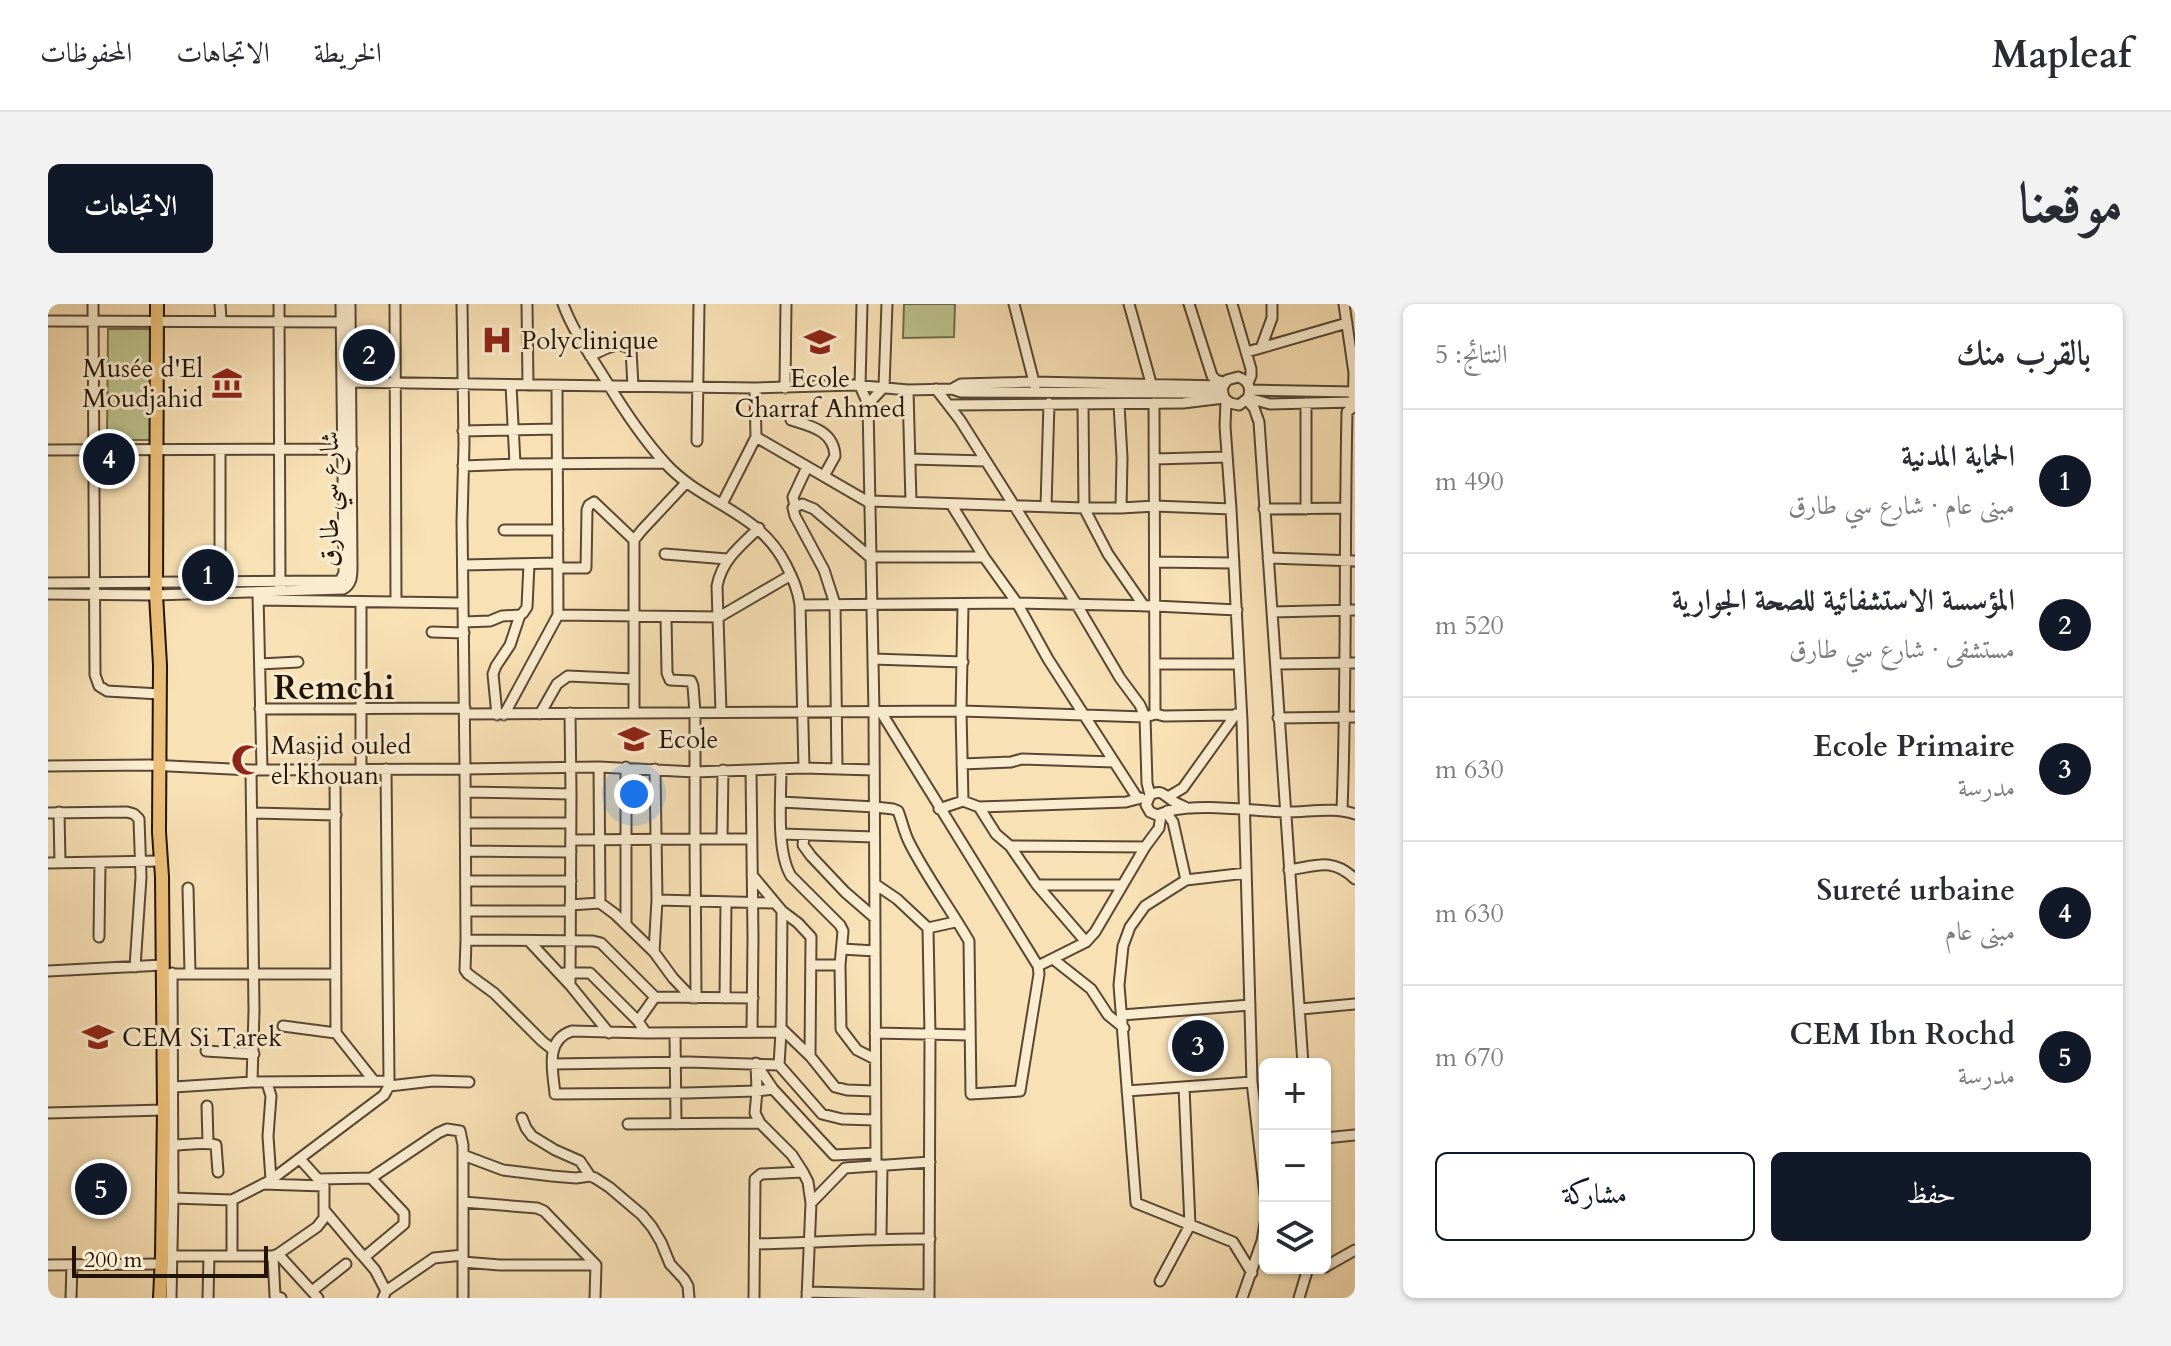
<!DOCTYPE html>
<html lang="ar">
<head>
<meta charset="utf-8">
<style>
	body { margin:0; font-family:Cardo,Amiri,serif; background:#f2f2f3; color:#2b2b33; direction:rtl }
	.controls { position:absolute; right:24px; bottom:24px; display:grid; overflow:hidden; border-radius:12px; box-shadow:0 2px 6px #0004 }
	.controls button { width:72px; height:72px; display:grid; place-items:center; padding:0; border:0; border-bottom:2px solid #e1e1e2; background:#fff; color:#2b2b33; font:40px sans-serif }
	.scale { position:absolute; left:24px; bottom:20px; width:196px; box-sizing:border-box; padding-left:8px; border:4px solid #221409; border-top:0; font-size:22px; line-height:28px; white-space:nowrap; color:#221409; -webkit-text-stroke:6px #faeccf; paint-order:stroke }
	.you { position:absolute; left:586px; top:490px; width:28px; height:28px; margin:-20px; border:6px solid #fff; border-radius:50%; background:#1a73e8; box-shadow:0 0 0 12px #1a73e833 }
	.badge { display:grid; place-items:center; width:52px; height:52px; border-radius:50%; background:#111827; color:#fff; font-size:26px; font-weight:700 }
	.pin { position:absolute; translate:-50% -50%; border:4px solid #fff; box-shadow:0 2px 8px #0006 }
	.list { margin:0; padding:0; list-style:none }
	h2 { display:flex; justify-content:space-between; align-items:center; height:104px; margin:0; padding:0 32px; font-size:34px }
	h2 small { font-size:26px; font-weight:400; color:#7c7c81 }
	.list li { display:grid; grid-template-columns:52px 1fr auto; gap:24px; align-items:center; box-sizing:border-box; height:144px; padding:0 32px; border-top:2px solid #e1e1e2 }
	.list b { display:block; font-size:30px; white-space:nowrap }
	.list p { margin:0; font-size:26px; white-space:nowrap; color:#7c7c81 }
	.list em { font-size:26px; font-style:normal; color:#7c7c81 }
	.actions { display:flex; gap:16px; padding:24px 32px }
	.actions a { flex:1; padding:18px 0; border:2px solid #111827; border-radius:12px; text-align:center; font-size:28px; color:#111827 }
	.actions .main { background:#111827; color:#fff }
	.icon { flex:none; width:44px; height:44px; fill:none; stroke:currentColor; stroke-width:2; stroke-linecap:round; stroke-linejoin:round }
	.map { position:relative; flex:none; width:1307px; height:994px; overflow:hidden; direction:ltr; border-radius:12px }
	header { display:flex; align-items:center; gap:48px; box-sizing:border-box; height:112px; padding:0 40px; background:#fff; border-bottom:2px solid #e1e1e2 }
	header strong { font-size:38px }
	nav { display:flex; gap:44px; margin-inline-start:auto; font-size:28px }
	.intro { display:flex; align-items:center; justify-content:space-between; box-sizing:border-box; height:192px; padding:0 48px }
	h1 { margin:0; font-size:56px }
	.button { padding:20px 36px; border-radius:12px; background:#111827; color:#fff; font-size:28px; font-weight:700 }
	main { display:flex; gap:48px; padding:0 48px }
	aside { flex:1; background:#fff; border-radius:12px; box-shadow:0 2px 6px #0004 }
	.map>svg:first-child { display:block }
	.green { fill:#bdc38e; stroke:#706c4c; stroke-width:2 }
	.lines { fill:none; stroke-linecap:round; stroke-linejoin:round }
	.minor-casing { stroke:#584734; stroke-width:13 }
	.major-casing { stroke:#221409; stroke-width:16 }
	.minor { stroke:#faeccf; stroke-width:9 }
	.major { stroke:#ecc07a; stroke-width:12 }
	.labels { text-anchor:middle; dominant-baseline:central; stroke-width:6; stroke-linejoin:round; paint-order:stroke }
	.poi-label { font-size:26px; fill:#221409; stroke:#faeccf; text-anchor:start }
	.street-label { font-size:26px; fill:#221409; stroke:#faeccf }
	.district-label { font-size:34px; font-weight:bold; fill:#221409; stroke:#faeccf }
</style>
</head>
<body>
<header>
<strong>Mapleaf</strong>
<nav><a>الخريطة</a><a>الاتجاهات</a><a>المحفوظات</a></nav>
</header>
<div class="intro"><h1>موقعنا</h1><a class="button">الاتجاهات</a></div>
<main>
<aside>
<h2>بالقرب منك<small>النتائج: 5</small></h2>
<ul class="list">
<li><span class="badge">1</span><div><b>الحماية المدنية</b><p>مبنى عام · شارع سي طارق</p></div><em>490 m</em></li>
<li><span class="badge">2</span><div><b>المؤسسة الاستشفائية للصحة الجوارية</b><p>مستشفى · شارع سي طارق</p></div><em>520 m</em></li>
<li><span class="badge">3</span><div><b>Ecole Primaire</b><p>مدرسة</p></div><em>630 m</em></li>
<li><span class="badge">4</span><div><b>Sureté urbaine</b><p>مبنى عام</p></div><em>630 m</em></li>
<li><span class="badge">5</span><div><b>CEM Ibn Rochd</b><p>مدرسة</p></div><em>670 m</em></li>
</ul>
<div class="actions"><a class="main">حفظ</a><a>مشاركة</a></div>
</aside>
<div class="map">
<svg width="1307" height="994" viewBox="0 0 1307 994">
	<rect width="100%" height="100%" fill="#f8e1b5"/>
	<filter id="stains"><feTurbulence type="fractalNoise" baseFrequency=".0025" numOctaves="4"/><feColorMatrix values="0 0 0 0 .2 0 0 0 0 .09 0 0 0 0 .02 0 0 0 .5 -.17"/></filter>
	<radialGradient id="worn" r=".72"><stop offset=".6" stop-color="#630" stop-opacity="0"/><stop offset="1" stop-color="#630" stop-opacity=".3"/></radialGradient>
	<path class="green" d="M856,0H907L906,33L855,34Z
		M60,25H103V136H59Z"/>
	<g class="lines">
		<defs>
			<path id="minor" d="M45,0L47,371L51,382L59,387L112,390
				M172,0L173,17
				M231,0L232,284
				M347,0L348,298
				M479,0L480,81
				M515,0C525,27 542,51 557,75C575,105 594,134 618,160C656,201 711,207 738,261C745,275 750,286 752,301L756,464
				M814,0L812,82L820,100L826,408L828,862
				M966,0L987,82
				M1081,0L1103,79
				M1141,0L1164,72L1168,76L1175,78
				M1184,0L1203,65V72L1200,79
				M0,17L302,18
				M1213,44L1224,14V0
				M1199,48L1299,19
				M542,52C556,46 571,35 583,46L585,82
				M295,78L707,84L805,81L860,86L904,85L913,88L1156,89L1175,92
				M463,81L467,160L616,159
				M737,84L738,0
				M888,85L912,116L1029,301L1072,374L1092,401L1097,413L1099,479L1102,491
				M904,85L913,80L985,78L1175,82
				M860,86L863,198
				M1202,86L1307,88
				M1200,94L1222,100L1306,98
				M1178,96L1177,122L1183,205L1194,417L1204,778L1217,891
				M1199,96L1206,104L1211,118L1255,760
				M1106,99L1107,407L1108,410L1116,412L1187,411
				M820,100L836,83L839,0
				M1035,100L1036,204L1060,250L1096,302
				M1071,100L1074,154L1073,204
				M901,101L1135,99L1176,94L1182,99L1191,101L1200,94C1204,84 1200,76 1190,73L1179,76L1174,84L1176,94
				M743,116C763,122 786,127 787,152L776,172
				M415,127L509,125
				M708,133L822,199
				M649,137L651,0
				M0,146L304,145
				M862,155L938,157
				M1107,155L1179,153
				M415,162L467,160
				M822,197L1036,204H1073L1107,202L1183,205
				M674,200L708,133L707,84
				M903,200L936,253L969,299L1000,355L1090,495
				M747,202L745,193L759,163
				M998,202L1001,99
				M1216,205L1297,204
				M1258,205V99
				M456,226H510
				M617,250L679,255
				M1220,254L1307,257
				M1107,258L1186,259
				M415,261L510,259
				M510,264H538L539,206L541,201L546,198L586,236
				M292,277L296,269V258L293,0
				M0,279L292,277
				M172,282V146
				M0,290L108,291L295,285C304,280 304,272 304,262L302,0
				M210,291L214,465
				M211,296L415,299
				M313,298V465
				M752,301L969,299L1107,302L1189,306
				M915,301L913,407L915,497
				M1224,308L1307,306
				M510,311L671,313L743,271
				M618,313L619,369L622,376L643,377L645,382L647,409V535H703
				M416,318L442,317L454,312L472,311L475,309L479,303L481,260
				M384,328L416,329
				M825,355L915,358
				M212,360L250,358
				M1108,360H1191
				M1228,360L1307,359
				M212,405L417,404
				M586,408V236L594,226L637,180
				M673,408L669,282C674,256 692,242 711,224
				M417,410L913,407L1097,413L1108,410
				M492,410L509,380L520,372L586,375
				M449,411L445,370L448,362L462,341L472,311
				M456,411L510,311L509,82
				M1230,414L1307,413
				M914,460L963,458L974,455L1066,458
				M0,462L101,461L203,466L417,465L414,218L416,140L414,0
				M551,463L552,599
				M578,463V621
				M789,464L787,300L776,266L747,212L745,204L754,200L766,205L822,253H936
				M338,465L341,777
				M607,465L609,596
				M733,465C733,495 728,547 743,572L792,621L795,627L792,661L793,725L809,746L827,755
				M203,466L206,707L204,778
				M287,466L288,729L326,777
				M703,466L705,634L704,727
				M418,488L523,490L522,409
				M1120,493L1135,484L1188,410
				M733,498L827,503L845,505L850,507C854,517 856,528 861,538C878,572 902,604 921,637L923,790L972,787L991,670L990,662L833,408
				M931,503L948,530L962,542L989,581L1038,638
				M891,505L915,497L931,503L1078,498L1093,494
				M1294,506C1299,373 1296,241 1299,108L1305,103L1306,69L1296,0
				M1119,507C1159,499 1199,507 1238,508C1262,508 1285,503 1307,510
				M11,508L12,559
				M1118,508L1109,511L1102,508L1098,501L1102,491C1112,486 1114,489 1122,495C1126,498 1132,501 1137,503
				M1118,508L1125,518L1138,576
				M0,509L79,508L86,510L91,515L93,573L87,663
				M204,509L288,511
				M419,519H523
				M734,530L826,533
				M756,532L755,541L763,552L797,588L827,614
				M674,535L675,466
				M523,536L647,535L648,694
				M962,542L1097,543
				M419,547L523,548
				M0,559L112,557
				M1241,566C1269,562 1284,553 1307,575
				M1198,569L1138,576L1097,602L1082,623L1075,642L1071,681L1088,899L1185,938L1204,969
				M704,571L734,607L750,619L763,633L762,752
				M419,577H523
				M827,580L849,595L880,624L882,731L881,994
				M989,581H1073
				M140,584L142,669
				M522,601L552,599L567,610L606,648L609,596L727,599
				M418,607H522
				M880,624L907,618
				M51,633L52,559
				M418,636L417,465L551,463L647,468L756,464L826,466
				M481,637L522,681L561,729
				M794,645L827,647
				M606,648L625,674L644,694
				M1005,655L1043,685L1060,711L1076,724
				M764,661H792
				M990,662L1038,638L1047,628L1097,543L1111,524L1113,511
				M0,667L115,661
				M516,669H542L590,717L598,729
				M120,670H288
				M522,681L523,490
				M677,694L678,598
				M1253,705L1307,700
				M1074,711L1202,701
				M590,717L607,693L705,694
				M235,722L288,729
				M733,724L762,752L787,783L799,786L826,787
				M627,729L628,820
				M827,729L922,731
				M504,745L494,737L446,689L420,670L417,666L418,636L545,637L553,639L607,693
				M158,747L206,750
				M708,759L709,787L707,809L712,819L744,851L755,868L760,878L763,899L759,994
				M505,760L640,758L731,761L774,810L794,815L827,816
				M709,761L725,785L786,851L827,849
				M731,761L733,728L734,607
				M219,779L223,792L220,832L223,876
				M126,783L204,778L341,777V782L385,777L421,778
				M725,785L709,787L638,789L507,790C505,767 496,736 524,727L598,729L733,728
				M1079,787L1204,778
				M159,802L160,839
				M0,809L116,806
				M474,814L478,824L484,832L507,846L532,857L542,872
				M580,820L712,819
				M1277,834L1307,831
				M120,841C136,842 154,837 168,841L170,868
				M415,851L455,866L504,872L528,874L542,872L547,874L561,883L594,911L604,923L613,938L622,960L636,975L640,982L641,994
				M252,855L270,875L323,874L390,829L399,825L412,827L415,841V994
				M215,880L276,882
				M125,894L184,896L223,876L336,791L341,782
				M184,896V951
				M415,898L489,904L496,907L548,961L547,994
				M763,899L797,864L882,858
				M277,907L313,950L315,952L319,951L356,920V909L323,874
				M833,934L834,861
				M707,940C766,939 824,934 882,935
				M230,950L270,994
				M125,952H225L230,950L269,923L276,914V882L270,875
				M225,952L227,992L233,994
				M315,952L327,966L338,987
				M415,958L452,961H548
				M0,961L114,960
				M1277,963L1307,946
				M1112,977L1142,921L1136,783
				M264,987L298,960
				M759,988L881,991
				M23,994L24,961
				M123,994L125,894L124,669
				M160,994L161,952
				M335,994L338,987L386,954L415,951
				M706,994L707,875L713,870L755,868
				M1194,994L1214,937L1217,919
				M1251,994L1260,964"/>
			<path id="major" d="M109,0L108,291L112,361L111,528L114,573L116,806L114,951L112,994"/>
		</defs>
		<use href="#minor" class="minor-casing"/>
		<use href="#major" class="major-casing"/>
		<use href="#minor" class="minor"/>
		<use href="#major" class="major"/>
	</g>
	<defs>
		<symbol id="hospital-bare" viewBox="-9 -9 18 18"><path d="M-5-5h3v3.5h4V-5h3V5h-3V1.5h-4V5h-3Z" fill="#8f2418" stroke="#faeccf" stroke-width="2.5" paint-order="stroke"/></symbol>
		<symbol id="school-bare" viewBox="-9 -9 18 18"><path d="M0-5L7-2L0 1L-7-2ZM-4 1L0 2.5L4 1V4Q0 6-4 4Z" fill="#8f2418" stroke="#faeccf" stroke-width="2.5" paint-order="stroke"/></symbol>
		<symbol id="museum-bare" viewBox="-9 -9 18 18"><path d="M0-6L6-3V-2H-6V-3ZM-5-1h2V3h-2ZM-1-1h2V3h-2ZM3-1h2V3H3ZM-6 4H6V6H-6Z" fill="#8f2418" stroke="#faeccf" stroke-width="2.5" paint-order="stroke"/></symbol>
		<symbol id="mosque-bare" viewBox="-9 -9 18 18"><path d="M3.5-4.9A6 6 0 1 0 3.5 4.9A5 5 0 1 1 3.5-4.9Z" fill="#8f2418" stroke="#faeccf" stroke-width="2.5" paint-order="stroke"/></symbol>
	</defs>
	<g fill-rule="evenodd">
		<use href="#hospital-bare" x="427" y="14" width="44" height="44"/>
		<use href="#school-bare" x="750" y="16" width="44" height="44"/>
		<use href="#museum-bare" x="157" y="57" width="44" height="44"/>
		<use href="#school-bare" x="564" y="413" width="44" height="44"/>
		<use href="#mosque-bare" x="177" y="434" width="44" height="44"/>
		<use href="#school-bare" x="28" y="711" width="44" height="44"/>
	</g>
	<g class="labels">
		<g class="poi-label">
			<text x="473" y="36">Polyclinique</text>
			<text x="155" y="64" text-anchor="end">Musée d'El<tspan x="155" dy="30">Moudjahid</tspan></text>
			<text x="772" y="74" text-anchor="middle">Ecole<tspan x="772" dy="30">Charraf Ahmed</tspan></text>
			<text x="610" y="435">Ecole</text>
			<text x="223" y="441">Masjid ouled<tspan x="223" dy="30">el khouan</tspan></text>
			<text x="74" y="733">CEM Si Tarek</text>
		</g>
		<g class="street-label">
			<text transform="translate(281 195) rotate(-90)">شارع سي طارق</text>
		</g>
		<g class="district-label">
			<text x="286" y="384">Remchi</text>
		</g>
	</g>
	<rect width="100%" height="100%" filter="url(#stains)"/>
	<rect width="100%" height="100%" fill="url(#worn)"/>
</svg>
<div class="controls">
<button>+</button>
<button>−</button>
<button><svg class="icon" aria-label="layers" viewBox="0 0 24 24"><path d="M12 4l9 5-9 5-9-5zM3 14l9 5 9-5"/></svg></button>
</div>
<div class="scale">200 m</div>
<div class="you"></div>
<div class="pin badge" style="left:160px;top:271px">1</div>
<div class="pin badge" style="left:321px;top:51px">2</div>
<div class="pin badge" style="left:1150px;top:742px">3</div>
<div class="pin badge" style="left:61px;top:155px">4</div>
<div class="pin badge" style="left:53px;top:885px">5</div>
</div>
</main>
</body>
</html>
